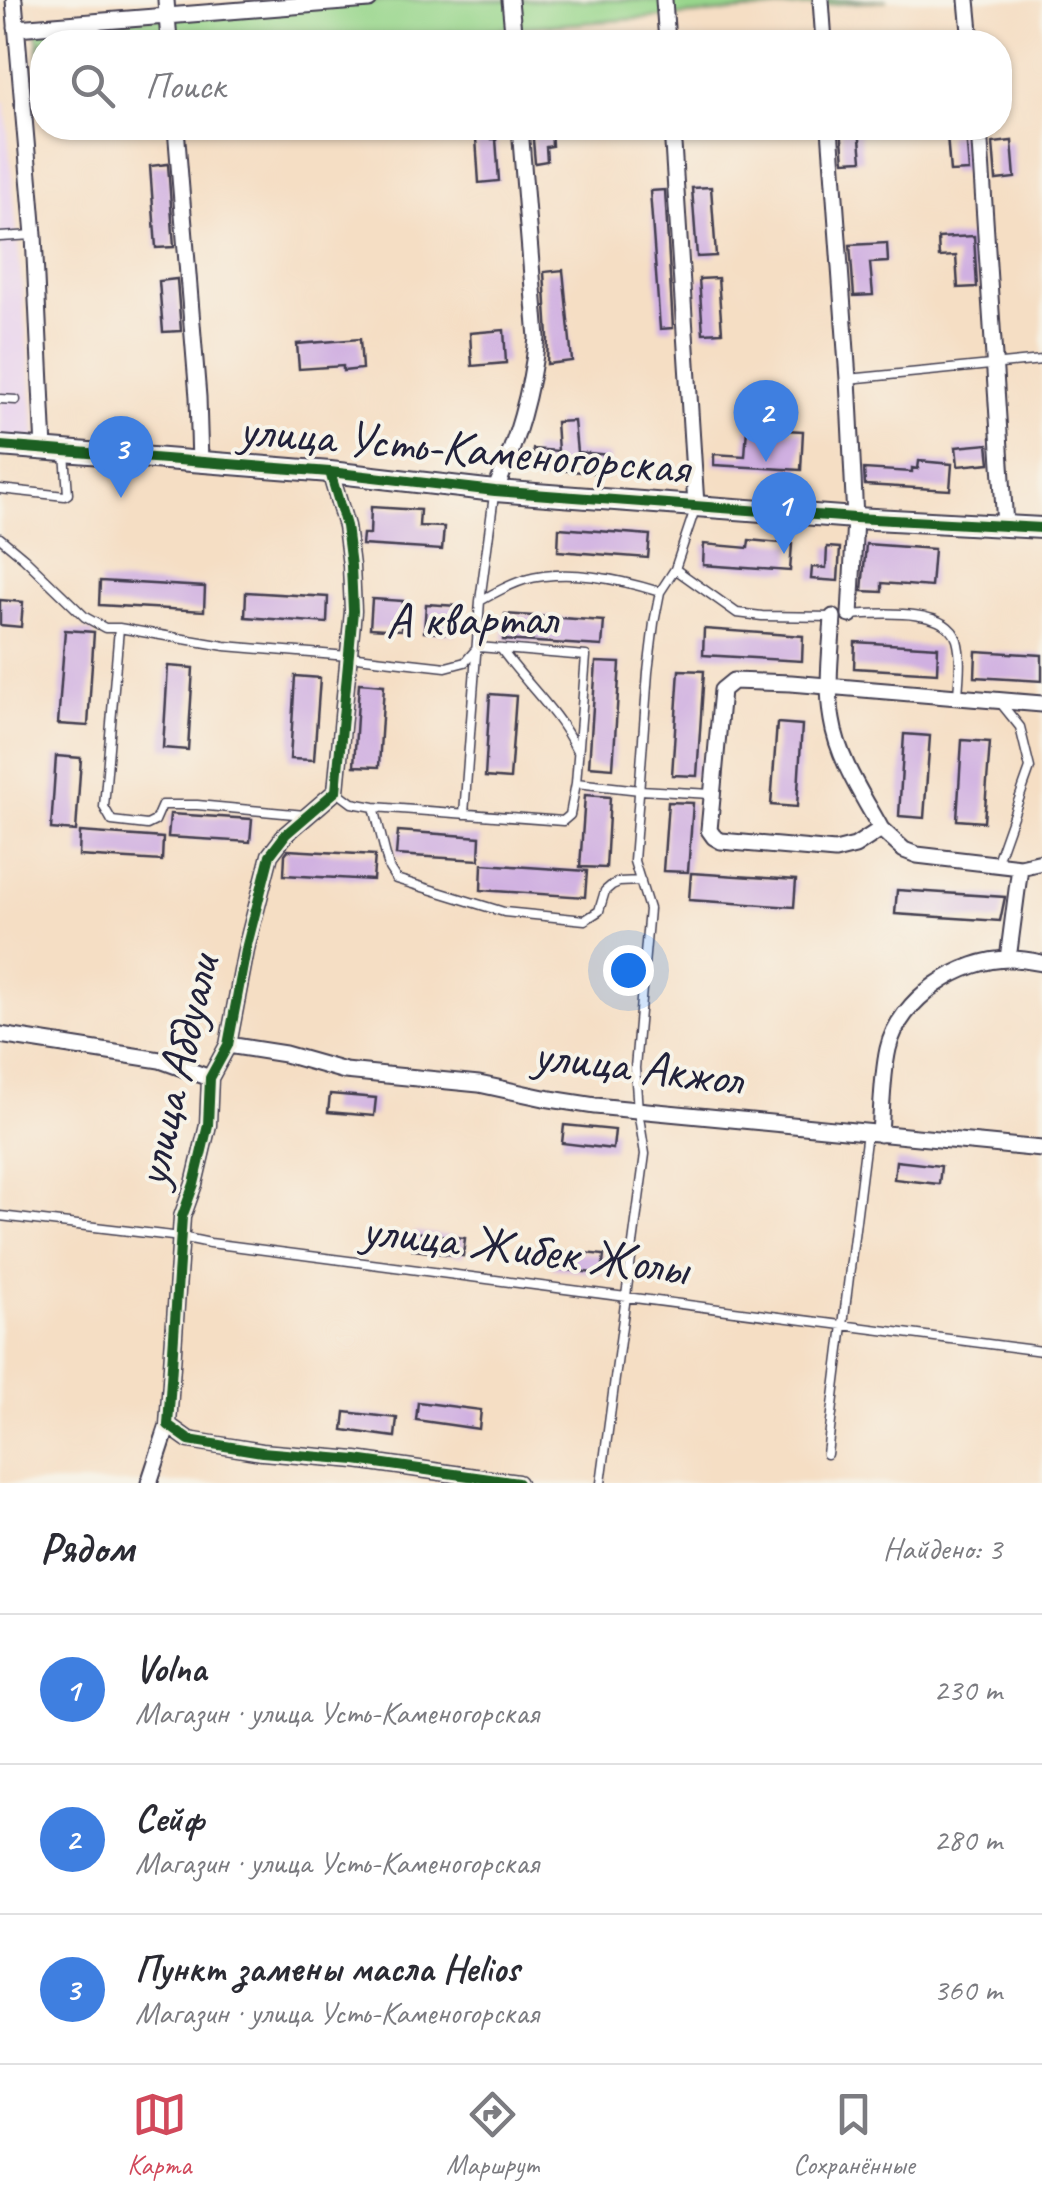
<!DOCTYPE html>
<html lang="ru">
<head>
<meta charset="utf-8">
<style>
	body { margin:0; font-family:Caveat,sans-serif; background:#f2f2f3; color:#2b2b33 }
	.you { position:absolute; left:628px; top:970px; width:35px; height:35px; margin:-25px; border:8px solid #fff; border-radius:50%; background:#1a73e8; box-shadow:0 0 0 15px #1a73e833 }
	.badge { display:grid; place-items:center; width:65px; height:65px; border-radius:50%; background:#d1495b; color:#fff; font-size:32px; font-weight:700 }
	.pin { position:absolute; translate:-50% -82px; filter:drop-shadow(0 2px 5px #0008) }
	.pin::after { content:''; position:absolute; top:52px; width:35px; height:30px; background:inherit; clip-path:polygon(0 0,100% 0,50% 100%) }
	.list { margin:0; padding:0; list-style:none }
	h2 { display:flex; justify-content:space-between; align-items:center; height:130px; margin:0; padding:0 40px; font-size:42px }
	h2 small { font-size:32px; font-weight:400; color:#7c7c81 }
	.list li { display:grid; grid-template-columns:65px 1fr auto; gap:30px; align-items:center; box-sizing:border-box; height:150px; padding:0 40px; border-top:2px solid #e1e1e2 }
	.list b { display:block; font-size:38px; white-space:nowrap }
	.list p { margin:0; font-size:32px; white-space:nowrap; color:#7c7c81 }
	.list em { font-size:32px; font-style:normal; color:#7c7c81 }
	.icon { flex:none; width:55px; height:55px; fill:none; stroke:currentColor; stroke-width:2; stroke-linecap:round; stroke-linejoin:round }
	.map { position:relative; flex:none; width:1042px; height:1483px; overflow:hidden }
	.search { position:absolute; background:#fff; box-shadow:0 2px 8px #0004; left:30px; right:30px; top:30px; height:110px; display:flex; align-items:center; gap:25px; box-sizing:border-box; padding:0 35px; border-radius:40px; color:#7c7c81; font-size:38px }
	.sheet { height:580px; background:#fff }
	nav { display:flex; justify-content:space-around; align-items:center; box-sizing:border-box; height:140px; border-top:2px solid #e1e1e2; background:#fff; font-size:28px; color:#7c7c81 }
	nav a { display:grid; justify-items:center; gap:5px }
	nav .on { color:#d1495b }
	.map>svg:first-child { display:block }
	.built { fill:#e8d2ee }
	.green { fill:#98d68c; stroke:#5d7c64; stroke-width:2.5 }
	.building { fill:#d0b0e1 }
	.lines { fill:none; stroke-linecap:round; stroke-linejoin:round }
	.service-casing { stroke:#423e50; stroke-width:11 }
	.minor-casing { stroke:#423e50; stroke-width:19 }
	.tertiary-casing { stroke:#423e50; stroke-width:24 }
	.service { stroke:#fff; stroke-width:8 }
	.minor { stroke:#fff; stroke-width:15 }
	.tertiary { stroke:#fff; stroke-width:20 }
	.cycleway-casing { stroke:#f7f3e8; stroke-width:16 }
	.cycleway { stroke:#1b5e20; stroke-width:10 }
	.labels { text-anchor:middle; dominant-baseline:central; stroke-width:8; stroke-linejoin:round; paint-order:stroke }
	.street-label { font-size:50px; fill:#22223b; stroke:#f7f3e8 }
</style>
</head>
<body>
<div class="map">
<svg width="1042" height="1483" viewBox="0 0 1042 1483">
	<rect width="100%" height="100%" fill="#f7f3e8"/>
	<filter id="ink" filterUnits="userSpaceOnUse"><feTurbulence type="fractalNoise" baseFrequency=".01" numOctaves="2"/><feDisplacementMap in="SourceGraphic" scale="20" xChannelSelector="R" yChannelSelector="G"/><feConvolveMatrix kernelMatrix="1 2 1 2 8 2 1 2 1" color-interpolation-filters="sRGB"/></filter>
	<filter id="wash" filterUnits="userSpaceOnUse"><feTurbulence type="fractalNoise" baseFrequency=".0048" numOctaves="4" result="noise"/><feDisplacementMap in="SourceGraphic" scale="40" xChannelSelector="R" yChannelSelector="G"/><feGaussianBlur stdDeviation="2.25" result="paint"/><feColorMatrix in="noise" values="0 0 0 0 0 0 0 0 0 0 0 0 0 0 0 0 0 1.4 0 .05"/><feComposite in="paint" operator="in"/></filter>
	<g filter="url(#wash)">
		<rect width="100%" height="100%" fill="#f5dec4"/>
		<path class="built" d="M5,101L36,442L0,439V102Z"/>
		<path class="green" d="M391,0H887L328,42H42V64L39,65L37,26Z"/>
		<g id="blocks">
			<path class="building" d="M465,128H491L492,139H496L499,181L479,183L476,138L466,139Z
				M532,128H551L552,146L546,147L547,161L535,163Z
				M841,128H859L862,160L844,161Z
				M966,133L969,171L950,172L947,135Z
				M1012,141L1015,178L996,180L993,143Z
				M168,164L174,247L156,248L150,166Z
				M711,187L716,256L697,257L692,188Z
				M665,190L673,328L660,329L650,191Z
				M974,236L977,287L958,288L956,256L939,257L938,238Z
				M887,243L888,262L870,263L873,295L854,296L850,245Z
				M563,270L572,361L547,364L548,337L544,272Z
				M718,278L722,332L703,333L699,279Z
				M177,279L181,331L163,332L159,281Z
				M504,330L506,363L472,366L470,333Z
				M360,339L362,369L343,371V366L299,369L297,344Z
				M574,421L577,452L609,455L608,474L532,468L533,449L558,451L556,422Z
				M747,428L803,431L801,470L714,465V454L745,456Z
				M988,444L990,463L958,466L956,447Z
				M919,461L952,464L950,490L865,485L864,469L912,472V468L918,469Z
				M371,507L420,510L419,526L444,527L442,550L362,545L363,534H370Z
				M559,528L650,535L648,558L558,551Z
				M749,540L792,544L790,571L703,565L704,544L748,548Z
				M866,544L934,549L931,587L882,583V592L862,591Z
				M827,547L840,548L838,581L811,579L812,567L826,568Z
				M100,581L205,587L204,611L99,605Z
				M246,592L328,597L327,623L245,617Z
				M372,599L403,601L401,630L370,628Z
				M0,600L23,602L21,627L0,625Z
				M426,604L457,606L455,634L424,632Z
				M505,614L604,621L602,646L503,640Z
				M704,629L803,636L802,661L703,655Z
				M65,630L94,632L88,726L58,724Z
				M855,642L938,647L937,673L854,668Z
				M976,651L1042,655V681L975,677Z
				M596,662L620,663L613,768L589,766Z
				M168,666L193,668L188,750L163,748Z
				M679,670L704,671L697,776L672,775Z
				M295,676L320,678L314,760L290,759Z
				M359,683L384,685L379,767L354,766Z
				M490,694L516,696L510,779L485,777Z
				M777,723L802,725L797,807L771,805Z
				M904,734L930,736L924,818L899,816Z
				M962,740L990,742L984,822L957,820Z
				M56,756L81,758L76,831L51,829Z
				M585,795L610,797L606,868L580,867Z
				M668,802L693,803L688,872L663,871Z
				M170,814L252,819L250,842L168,837Z
				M398,831L480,837L479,860L396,855Z
				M80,832L163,838L162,861L79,856Z
				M288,850L375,855L373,880L284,875L285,854Z
				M482,864L587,871L585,897L481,890Z
				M691,873L796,880L794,907L689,900Z
				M897,890L1005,897L1000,921L895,914Z
				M330,1094L376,1098L374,1116L328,1112Z
				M564,1125L615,1130L613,1149L562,1143Z
				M896,1161L941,1166L939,1184L894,1179Z
				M415,1232L465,1238L463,1256L413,1250Z
				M554,1250L604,1255L602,1274L552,1268Z
				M418,1402L481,1410L479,1429L416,1420Z
				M345,1412L397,1418L395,1437L343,1430Z"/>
		</g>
	</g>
	<g filter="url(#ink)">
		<use href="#blocks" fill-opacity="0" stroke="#423e50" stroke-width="2.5"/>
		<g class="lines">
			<defs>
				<path id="service" d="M0,237L34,235
					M848,379L1042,360
					M0,399L16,400
					M0,489L65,496L68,494L65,453
					M0,538L24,558L85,617L105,628H119L225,646L348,656L446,667L465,662L478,647L586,656L576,783L570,815L563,821L374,807L352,803L336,791
					M675,569L737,613L762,616L834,617
					M480,601C494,593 508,585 524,580C568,568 618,579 660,592
					M847,615C875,614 946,606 957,640C962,658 959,678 958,696
					M119,628L104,807L112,821L147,825L155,821L162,805H197L305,815
					M501,649C525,683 558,711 576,749
					M576,783L640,790L711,794
					M374,807L389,868L396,879L504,912L585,920L599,911L605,891L612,885L619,882L641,881
					M464,814L480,601L494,495
					M996,864L1030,768L1020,727L999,701
					M0,1216L181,1237L210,1243L1042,1351
					M827,1454L867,1132
					M601,1483L645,1154L638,1111L635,1068L649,909L634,861L648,672L654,623L660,592L675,569L695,509"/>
				<path id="minor" d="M14,0L34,235L44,450
					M166,0L169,42
					M510,0L514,42
					M664,0L667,42
					M821,0L824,42
					M967,0L971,42
					M16,28L369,0
					M176,128L198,397L200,463
					M672,128L696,505
					M830,128L848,379L855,518L850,615
					M979,128L1005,525
					M330,472L346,526L351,566L353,611L336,791L286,834L270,855L247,945L228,1045L210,1078L208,1125L194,1184L182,1217L168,1425L189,1440L213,1444L262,1452L356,1460L518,1483
					M495,491C517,440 531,394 537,338L520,128
					M833,617C831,651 826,686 832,720C838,759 863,796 881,829
					M1042,704L791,683L733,681L722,690L709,830L714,837L721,841L835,851L855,846L881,829L904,850L917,855L1020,867L1042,862
					M1008,959L1020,867
					M0,1035L160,1060L210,1078
					M228,1045L285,1054L345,1071L479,1084L544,1098L595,1106L1042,1149
					M880,1134C882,1106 882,1076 888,1049C899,999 962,958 1011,959C1021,959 1032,961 1042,963
					M149,1483L168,1425"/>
				<path id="tertiary" d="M0,446L330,472L495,491L855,518L1042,528"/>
			</defs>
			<use href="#service" class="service-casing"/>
			<use href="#minor" class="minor-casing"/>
			<use href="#tertiary" class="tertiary-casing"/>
			<use href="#service" class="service"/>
			<use href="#minor" class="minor"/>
			<use href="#tertiary" class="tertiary"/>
			<defs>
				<path id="cycleway" d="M0,446L330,472L495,491L855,518L1042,528
					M330,472L346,526L351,566L353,611L336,791L286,834L270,855L247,945L228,1045L210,1078L208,1125L194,1184L182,1217L168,1425L189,1440L213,1444L262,1452L356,1460L518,1483"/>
			</defs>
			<use href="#cycleway" class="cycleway-casing"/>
			<use href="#cycleway" class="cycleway"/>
		</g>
	</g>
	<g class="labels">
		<g class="street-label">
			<text transform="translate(464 448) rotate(5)">улица Усть-Каменогорская</text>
			<text transform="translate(471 619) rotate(-1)">А квартал</text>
			<text transform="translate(638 1066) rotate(7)">улица Акжол</text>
			<text transform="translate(176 1071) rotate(-77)">улица Абдуали</text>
			<text transform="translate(525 1248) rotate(7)">улица Жибек Жолы</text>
		</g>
	</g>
</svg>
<div class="you"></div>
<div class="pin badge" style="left:784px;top:554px;background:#3f7fe0">1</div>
<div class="pin badge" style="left:766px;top:462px;background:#3f7fe0">2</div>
<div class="pin badge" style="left:121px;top:498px;background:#3f7fe0">3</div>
<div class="search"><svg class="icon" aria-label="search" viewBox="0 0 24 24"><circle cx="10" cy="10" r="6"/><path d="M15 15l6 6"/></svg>Поиск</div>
</div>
<section class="sheet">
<h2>Рядом<small>Найдено: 3</small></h2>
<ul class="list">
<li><span class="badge" style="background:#3f7fe0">1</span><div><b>Volna</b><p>Магазин · улица Усть-Каменогорская</p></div><em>230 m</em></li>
<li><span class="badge" style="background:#3f7fe0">2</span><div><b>Сейф</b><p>Магазин · улица Усть-Каменогорская</p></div><em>280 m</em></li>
<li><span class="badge" style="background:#3f7fe0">3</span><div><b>Пункт замены масла Helios</b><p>Магазин · улица Усть-Каменогорская</p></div><em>360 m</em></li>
</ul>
</section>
<nav>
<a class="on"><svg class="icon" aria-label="map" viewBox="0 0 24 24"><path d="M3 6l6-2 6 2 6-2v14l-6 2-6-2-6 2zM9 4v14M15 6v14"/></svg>Карта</a>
<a><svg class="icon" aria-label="directions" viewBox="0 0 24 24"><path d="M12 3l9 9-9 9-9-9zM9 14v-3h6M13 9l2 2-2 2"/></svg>Маршрут</a>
<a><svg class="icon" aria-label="saved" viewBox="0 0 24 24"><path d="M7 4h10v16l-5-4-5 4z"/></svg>Сохранённые</a>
</nav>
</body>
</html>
